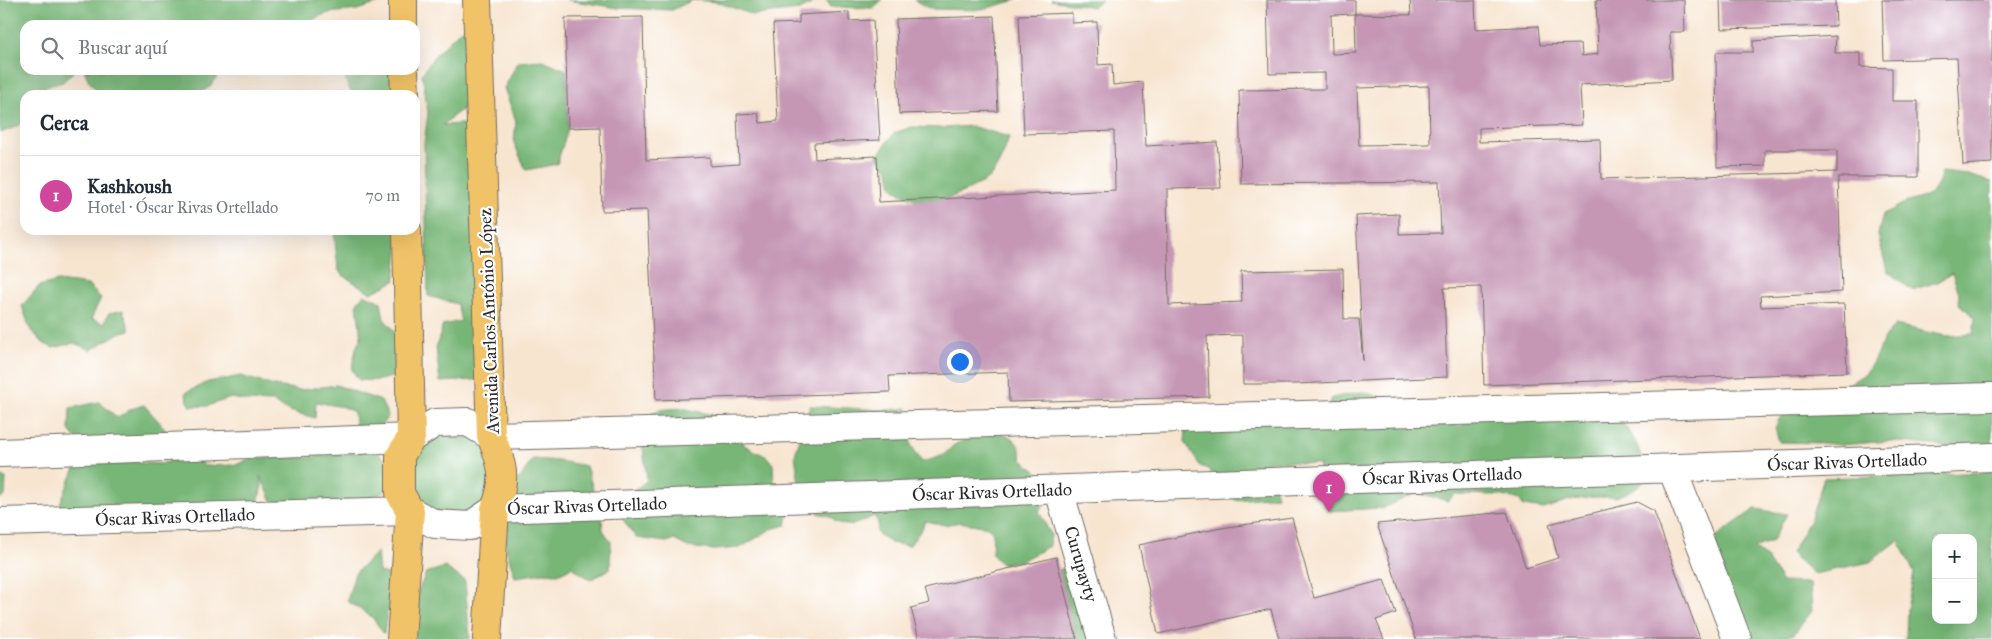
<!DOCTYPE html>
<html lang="es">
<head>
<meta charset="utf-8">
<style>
	body { margin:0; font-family:"IM FELL Great Primer",serif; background:#f6f6f7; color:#1f2937 }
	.controls { position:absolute; right:15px; bottom:15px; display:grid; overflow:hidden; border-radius:10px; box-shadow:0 5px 20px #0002 }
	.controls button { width:45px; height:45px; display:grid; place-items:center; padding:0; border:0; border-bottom:1px solid #e0e1e3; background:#fff; color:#1f2937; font:25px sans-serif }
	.you { position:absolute; left:959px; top:361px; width:18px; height:18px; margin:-12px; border:4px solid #fff; border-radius:50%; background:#1a73e8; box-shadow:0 0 0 8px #1a73e833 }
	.badge { display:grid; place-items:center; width:32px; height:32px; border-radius:50%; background:#d93025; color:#fff; font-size:16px; font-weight:700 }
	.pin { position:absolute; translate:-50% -41px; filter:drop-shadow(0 1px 2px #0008) }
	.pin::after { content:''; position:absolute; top:26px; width:18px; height:15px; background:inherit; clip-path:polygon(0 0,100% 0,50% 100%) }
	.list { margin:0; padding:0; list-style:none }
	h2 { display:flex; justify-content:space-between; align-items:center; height:65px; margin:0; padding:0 20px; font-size:21px }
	h2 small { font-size:16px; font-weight:400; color:#747a83 }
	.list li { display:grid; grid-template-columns:32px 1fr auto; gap:15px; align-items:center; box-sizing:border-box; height:80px; padding:0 20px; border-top:1px solid #e0e1e3 }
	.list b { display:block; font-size:19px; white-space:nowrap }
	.list p { margin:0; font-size:16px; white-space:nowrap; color:#747a83 }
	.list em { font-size:16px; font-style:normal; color:#747a83 }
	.icon { flex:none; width:28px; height:28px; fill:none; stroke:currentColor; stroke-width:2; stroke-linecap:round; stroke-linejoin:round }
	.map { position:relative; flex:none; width:1992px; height:639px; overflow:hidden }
	.search { position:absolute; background:#fff; box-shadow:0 5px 20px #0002; left:20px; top:20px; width:400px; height:55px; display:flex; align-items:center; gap:12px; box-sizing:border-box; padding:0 18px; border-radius:15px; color:#747a83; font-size:19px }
	.panel { position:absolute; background:#fff; box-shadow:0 5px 20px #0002; left:20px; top:90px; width:400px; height:145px; border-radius:15px }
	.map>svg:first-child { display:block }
	.forest { fill:#77b677; stroke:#517051; fill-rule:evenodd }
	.building { fill:#c597b5; fill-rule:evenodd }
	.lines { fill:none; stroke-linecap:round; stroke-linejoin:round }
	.minor-casing { stroke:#726c65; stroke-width:30 }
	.major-casing { stroke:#726c65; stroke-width:30 }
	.minor { stroke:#fff; stroke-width:28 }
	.major { stroke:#f1c369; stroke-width:28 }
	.labels { text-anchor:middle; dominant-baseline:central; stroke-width:4.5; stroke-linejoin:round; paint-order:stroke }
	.street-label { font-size:18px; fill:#2b2b2b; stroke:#fff }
</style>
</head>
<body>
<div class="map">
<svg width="1992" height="639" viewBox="0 0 1992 639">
	<rect width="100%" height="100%" fill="#fff"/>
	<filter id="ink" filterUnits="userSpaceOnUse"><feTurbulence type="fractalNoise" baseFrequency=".02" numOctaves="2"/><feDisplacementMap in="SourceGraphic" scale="10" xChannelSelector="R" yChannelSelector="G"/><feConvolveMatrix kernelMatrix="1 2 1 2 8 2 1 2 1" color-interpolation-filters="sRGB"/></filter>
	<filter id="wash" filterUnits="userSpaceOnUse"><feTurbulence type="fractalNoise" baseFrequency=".0096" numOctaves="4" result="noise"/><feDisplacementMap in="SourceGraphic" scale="20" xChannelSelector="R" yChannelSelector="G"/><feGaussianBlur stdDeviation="1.12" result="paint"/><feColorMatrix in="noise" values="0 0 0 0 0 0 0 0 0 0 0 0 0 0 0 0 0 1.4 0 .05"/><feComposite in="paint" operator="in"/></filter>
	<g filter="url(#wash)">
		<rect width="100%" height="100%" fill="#f7e5d0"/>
		<path class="forest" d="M0,0H380L379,3C371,5 364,9 356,10C339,13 320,10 308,25H25V70H75L63,82L48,86L32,95H25C25,124 28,123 0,133Z
			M568,0H818L800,10L753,15L717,2L693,0L672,10L618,8Z
			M826,0H882L873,8L831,7Z
			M914,0H1017L980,10L930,9Z
			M1051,0H1102L1094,7Z
			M462,28L479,48L480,97L458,112L443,125L481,123L490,379L440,382L436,348L443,325L461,321L457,304L428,296L424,144L428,113L422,74L434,56Z
			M543,60L566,70L568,128L557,164L526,170L514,143L516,121L504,88L518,62Z
			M84,70H225L220,72L210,87L198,94L100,95L89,81Z
			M344,70H407L415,95H352L346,81Z
			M971,126L1009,137C1006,149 997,171 988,179C984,182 976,185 971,188C940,204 922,208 892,187L889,171L877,156L894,133L912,127L943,128Z
			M1942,172L1968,175L1992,182V449L1960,448L1889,441L1842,445L1820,443L1779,442L1775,428L1779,419L1792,406L1819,403L1866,373L1879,352L1884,338L1895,325L1946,336L1973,334L1975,318L1958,303L1959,293L1952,273L1937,282L1912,290L1887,271L1878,235L1883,214C1891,211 1898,206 1905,203C1930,194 1933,200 1942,172Z
			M341,230H400L395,281L371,293L341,274L338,269L334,232Z
			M58,281L88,285L101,298L91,319L104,323L109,313L123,310L130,330L119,333L91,350L74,343L53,348L43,343L30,329L22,306L39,286Z
			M364,294L381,302L384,319L411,350L412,368C390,378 384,382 359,380L352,370L356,348L361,338L357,303Z
			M241,376L274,386L301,390L336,385L381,401L388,416L380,428L355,425L354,412L343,407L316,402L315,418L289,411L273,402L248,401L231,398L207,406H190L185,393L208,382Z
			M1362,392L1381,397L1380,420L1391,417L1461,426L1487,409L1619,420C1638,439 1641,454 1647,479L1633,490L1616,497H1592L1566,501L1544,509L1523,506L1520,500L1498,495L1455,494L1448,501L1416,493L1383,508L1328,511L1317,492L1319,464L1267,461L1277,496L1235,500L1208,469L1200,466L1185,442L1186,427L1325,416L1332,398Z
			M99,402L118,418L131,409L144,405L181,446L83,448L69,430L70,408Z
			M810,406L886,410L907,408L911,445L922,462C928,460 935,459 941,456C947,454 950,447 956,444C981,433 1019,422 1022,460L1037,472L1044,506L1039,511L1051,535L1049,546L1023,560L1001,564L992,554L993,533L988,527L960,522L945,525L925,521L922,529L909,546L891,543L877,533L878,522L874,516C865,520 852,528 842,524C831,521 835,515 819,514L799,484L795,455Z
			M682,408L736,420L744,445L767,457L773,464L774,488L789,510L786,525L771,529L740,548L714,550L688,547L674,540L666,542L636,538L622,518L627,491L636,489L647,480L642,440L645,418L658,410Z
			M463,434L482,441L492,466L487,499L469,513H440L421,503L411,488V463L420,445L438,436Z
			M375,450L386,460L398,465L387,490L373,498L275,507L260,476L262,485L257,508L58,525L60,503L79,459L161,464L180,458L197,456L204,466L236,465L251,458H304Z
			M533,459L560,461L586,466L602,518L603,530L611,542L610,569L590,580L572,567L558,574L543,573L515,577L506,549L511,483L520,478Z
			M1992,472V639H1906L1907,609L1914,573L1899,540L1870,562L1814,574L1791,553L1810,520L1824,478ZM1936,538H1973V620H1936Z
			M0,476L6,478L5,496L0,498Z
			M1755,509L1787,514L1772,541L1754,548L1767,559L1782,582L1810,583L1812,611L1794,634L1777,639H1750L1710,541Z
			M377,552L379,572L395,576L396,597L387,613L384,634L372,617L347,601L355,573Z
			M1074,566L1102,639H1060L1054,571Z
			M445,567L465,581L470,639H410L412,606L426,573Z"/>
		<g id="blocks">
			<path class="building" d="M1267,0H1355V14L1331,15L1332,54L1356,53L1355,14L1411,15L1410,0H1475L1476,29L1538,26L1540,45L1581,44L1582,56L1598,54L1596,0H1684L1685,32H1670L1672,80L1580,85L1582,125L1479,128V142L1600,139L1601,179L1837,172V150H1765V166L1717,167L1716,52H1753V41L1836,36L1835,53H1860V67L1892,68V101H1918V177H1838L1842,292L1760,296L1761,307L1844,304L1847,372L1484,385L1481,287L1444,288L1447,377L1296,384H1243V335L1207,336L1209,397L1009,402L1008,372L889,376L890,392L656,400L647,210L602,211L600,127L568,128L565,18L643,17L646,160L710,157V166L739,164L737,114L758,113L760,123L778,121L773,24L799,23V15L849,12V21L873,20L880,140L814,143L815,159L877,156L879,202L1115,190L1114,131L1024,134L1019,15L1072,13V23L1097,22L1098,65L1112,64L1113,85L1143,82L1146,146L1217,142L1221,188L1167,189L1169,305L1242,302L1241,271L1343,269L1344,319H1359L1363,361L1356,216L1399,214V234L1441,233L1439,182L1241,184L1239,90L1325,89V73L1269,74ZM1429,86L1430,144L1359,145L1357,88Z
				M1720,0H1835L1836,26L1721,29Z
				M1882,0H1992V163L1963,165L1957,58L1884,60Z
				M994,16L998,111L899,114L896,19Z
				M1637,502L1654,511L1700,639H1416L1377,524L1507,512L1526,568L1558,558L1549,524Z
				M1292,518L1314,598L1384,580L1396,613L1376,620L1384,639H1279L1271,609L1158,634L1139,545L1221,528Z
				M1056,557L1077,639H919L911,608L929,603L925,589Z"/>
		</g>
	</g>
	<g filter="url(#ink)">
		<use href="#blocks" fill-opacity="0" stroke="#726c65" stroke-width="1"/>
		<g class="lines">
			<defs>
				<path id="minor" d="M0,453L411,438L435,423L468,422L491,436L1992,397
					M1672,468L1737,639
					M1059,490L1102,639
					M0,522L410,511L435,524L470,526L495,509L1992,457"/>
				<path id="major" d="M403,0V25
					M477,0L491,436C503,466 507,478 495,509L487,639
					M404,70L405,95
					M401,639L410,511L400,493V456L411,438L407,230"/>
			</defs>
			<use href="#minor" class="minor-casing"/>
			<use href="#major" class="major-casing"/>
			<use href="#minor" class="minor"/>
			<use href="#major" class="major"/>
		</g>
	</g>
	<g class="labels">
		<g class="street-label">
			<text transform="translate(489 321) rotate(-92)">Avenida Carlos António López</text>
			<text transform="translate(1847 462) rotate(-2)">Óscar Rivas Ortellado</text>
			<text transform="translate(1442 476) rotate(-2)">Óscar Rivas Ortellado</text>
			<text transform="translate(992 492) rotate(-2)">Óscar Rivas Ortellado</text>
			<text transform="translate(587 506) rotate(-2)">Óscar Rivas Ortellado</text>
			<text transform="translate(175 517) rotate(-2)">Óscar Rivas Ortellado</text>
			<text transform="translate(1081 564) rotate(74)">Curupayty</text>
		</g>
	</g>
</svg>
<div class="controls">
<button>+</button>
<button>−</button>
</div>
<div class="you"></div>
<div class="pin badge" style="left:1329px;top:512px;background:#d1479c">1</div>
<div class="search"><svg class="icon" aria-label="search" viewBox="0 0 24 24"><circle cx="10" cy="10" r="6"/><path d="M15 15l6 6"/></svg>Buscar aquí</div>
<section class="panel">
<h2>Cerca<small></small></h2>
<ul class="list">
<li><span class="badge" style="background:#d1479c">1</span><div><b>Kashkoush</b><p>Hotel · Óscar Rivas Ortellado</p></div><em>70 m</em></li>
</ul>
</section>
</div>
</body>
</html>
